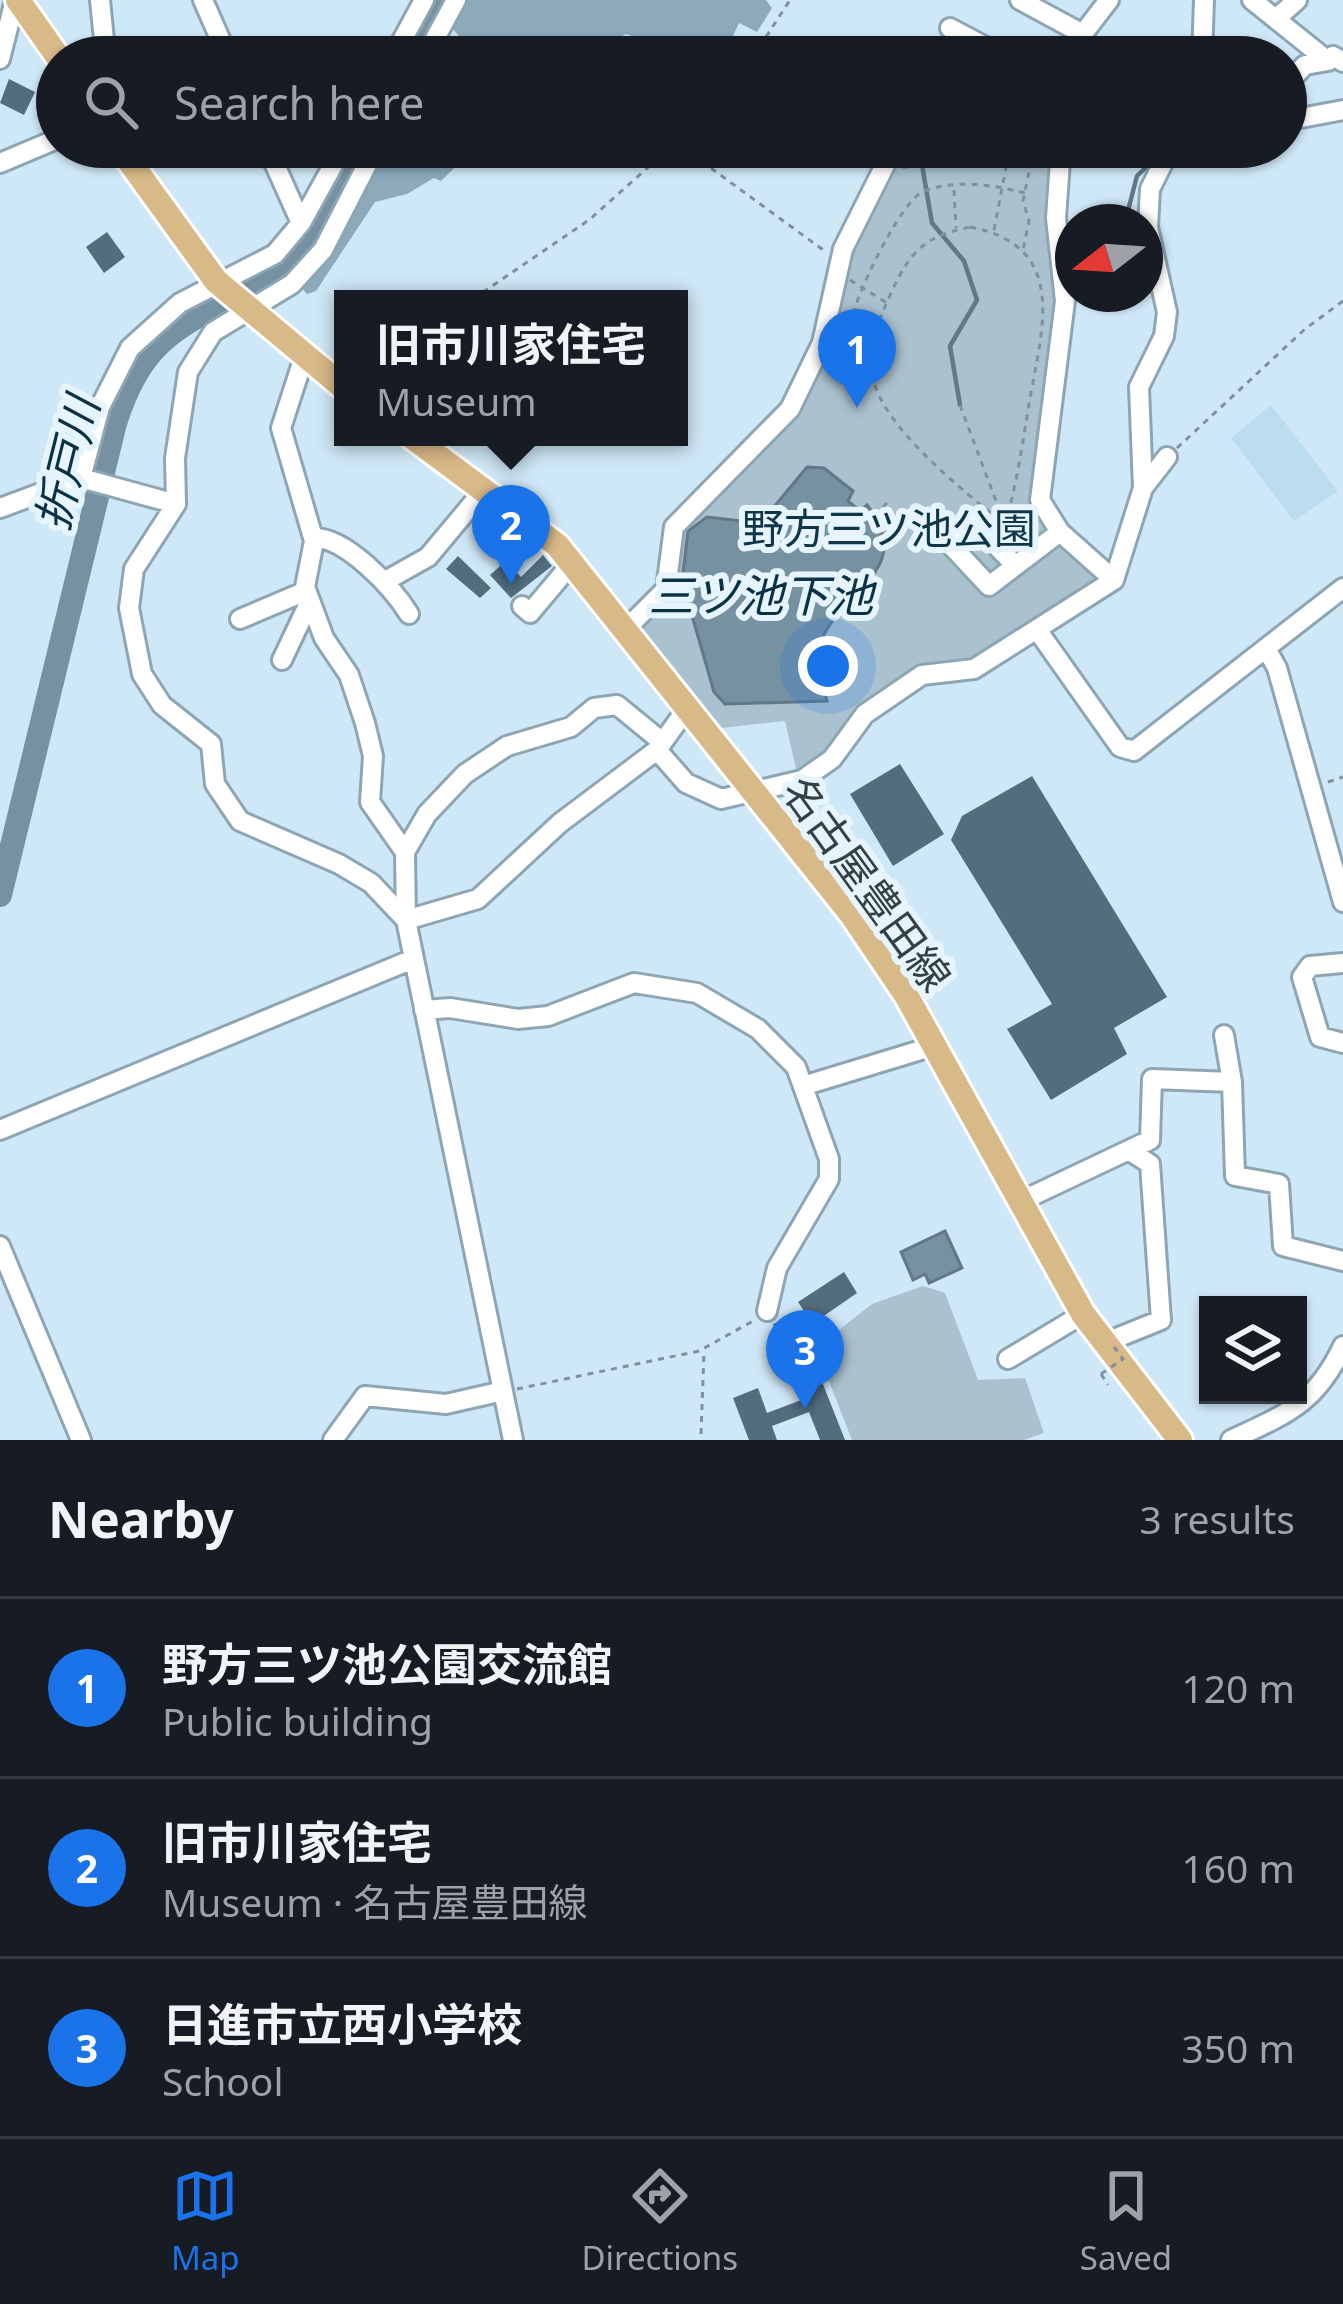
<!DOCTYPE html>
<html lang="en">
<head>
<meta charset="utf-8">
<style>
	body { margin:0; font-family:"Noto Sans","Noto Sans JP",sans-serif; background:#20242c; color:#f1f3f6 }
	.controls { position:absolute; right:36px; bottom:36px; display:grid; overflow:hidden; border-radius:0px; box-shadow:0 3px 9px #0004 }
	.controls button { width:108px; height:108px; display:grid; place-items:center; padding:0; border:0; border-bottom:3px solid #363941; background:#171b24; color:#f1f3f6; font:60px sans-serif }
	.compass { position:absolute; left:1055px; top:204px; width:108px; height:108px; border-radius:50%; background:#171b24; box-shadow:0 3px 9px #0004; rotate:253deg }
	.you { position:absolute; left:828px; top:666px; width:42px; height:42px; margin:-30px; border:9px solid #fff; border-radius:50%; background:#1a73e8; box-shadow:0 0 0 18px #1a73e833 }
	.badge { display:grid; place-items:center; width:78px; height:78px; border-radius:50%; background:#1a73e8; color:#fff; font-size:39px; font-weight:700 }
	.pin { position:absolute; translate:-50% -99px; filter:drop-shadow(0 3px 6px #0008) }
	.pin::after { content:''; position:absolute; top:63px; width:42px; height:36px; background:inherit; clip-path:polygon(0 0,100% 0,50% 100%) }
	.popup { position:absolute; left:334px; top:290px; width:354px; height:156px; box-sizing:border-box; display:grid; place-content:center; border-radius:0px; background:#171b24; filter:drop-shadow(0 3px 9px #0005); font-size:39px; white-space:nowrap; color:#9ea1a6 }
	.popup b { font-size:45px; color:#f1f3f6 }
	.popup::after { content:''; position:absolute; left:50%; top:100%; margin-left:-24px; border:24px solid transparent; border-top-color:#171b24 }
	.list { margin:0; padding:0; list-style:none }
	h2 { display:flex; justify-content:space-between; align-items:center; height:156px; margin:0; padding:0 48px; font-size:51px }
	h2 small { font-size:39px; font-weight:400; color:#9ea1a6 }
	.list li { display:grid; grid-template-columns:78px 1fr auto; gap:36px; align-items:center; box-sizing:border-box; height:180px; padding:0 48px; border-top:3px solid #363941 }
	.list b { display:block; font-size:45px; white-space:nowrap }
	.list p { margin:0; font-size:39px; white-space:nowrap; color:#9ea1a6 }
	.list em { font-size:39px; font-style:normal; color:#9ea1a6 }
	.icon { flex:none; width:66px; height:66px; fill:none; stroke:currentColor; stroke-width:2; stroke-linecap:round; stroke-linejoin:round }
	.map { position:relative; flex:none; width:1343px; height:1440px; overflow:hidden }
	.search { position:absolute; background:#171b24; box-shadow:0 3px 9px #0004; left:36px; right:36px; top:36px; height:132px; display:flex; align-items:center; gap:30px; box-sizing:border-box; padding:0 42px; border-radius:66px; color:#9ea1a6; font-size:45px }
	.sheet { height:696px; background:#171b24 }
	nav { display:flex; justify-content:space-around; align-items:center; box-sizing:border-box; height:168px; border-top:3px solid #363941; background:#171b24; font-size:33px; color:#9ea1a6 }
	nav a { display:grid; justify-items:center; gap:6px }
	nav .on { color:#1a73e8 }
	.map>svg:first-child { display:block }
	.built { fill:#bcdcef }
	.green { fill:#aac2d0 }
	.forest { fill:#8daabb }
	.water { fill:#7591a2; stroke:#627886; stroke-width:3 }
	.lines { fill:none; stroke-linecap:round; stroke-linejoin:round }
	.stream { stroke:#627886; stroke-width:4.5 }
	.river { stroke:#7591a2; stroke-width:24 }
	.building { fill:#526d7e }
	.minor-casing { stroke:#8ea6b4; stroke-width:24 }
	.major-casing { stroke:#fff; stroke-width:30 }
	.path { stroke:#80919c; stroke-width:3; stroke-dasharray:6 6; stroke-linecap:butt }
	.minor { stroke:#fff; stroke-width:18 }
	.major { stroke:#d8b988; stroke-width:24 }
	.path-bridge { stroke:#80919c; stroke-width:3; stroke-dasharray:6 6; stroke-linecap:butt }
	.labels { text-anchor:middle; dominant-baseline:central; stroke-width:12; stroke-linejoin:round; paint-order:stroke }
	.park-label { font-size:42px; fill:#0e364b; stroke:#e5f4fd }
	.street-label { font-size:42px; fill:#353f45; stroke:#e5f4fd }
	.water-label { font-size:45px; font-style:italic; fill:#093246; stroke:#e5f4fd }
</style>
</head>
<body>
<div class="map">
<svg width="1343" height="1440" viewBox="0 0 1343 1440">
	<rect width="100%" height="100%" fill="#cfe8f7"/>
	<path class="built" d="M1271,405L1338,491L1294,521L1231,438Z"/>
	<path class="green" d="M903,147H1047L1059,152V307L1032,502L1102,578L973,664L920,671L829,755L797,773L785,721L721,728L639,625L673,595L681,529L771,444L794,412L852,250Z
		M923,1286L945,1293L978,1380L1025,1378L1044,1433L1024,1440H852L816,1348L872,1304Z"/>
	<path class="forest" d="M461,0H766L772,8L757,32L739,23L723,57H677L673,49L626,34L579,57H476L449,24Z
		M382,147L409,165L432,147H515L516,151L494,168L474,149L441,181L434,178L407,194L375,202L316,291L307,294L299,285Z"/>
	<path class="water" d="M807,467L824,468L853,491L848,501L860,511L867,505C917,570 844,587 822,639C814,658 823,687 827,701L725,704L714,692L682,581L688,531L707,517L751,522L768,514Z
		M945,1231L962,1268L929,1283L925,1274L913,1280L901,1252Z"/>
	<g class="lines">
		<path class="stream" d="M922,165L932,223L964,261L977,300L950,346L960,405
			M1125,222L1137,176L1167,147
			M1145,279L1154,295"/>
		<path class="river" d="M410,57L440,0
			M0,895L115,423C140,346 170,329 239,295C255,287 276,279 288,267C320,235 338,186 361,147"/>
	</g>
	<path class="building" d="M9,79L35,92L24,115L0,103Z
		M107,232L125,257L104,273L86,247Z
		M543,555L552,566L511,598L490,575L506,561L521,577Z
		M458,556L491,588L480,598L446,569Z
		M900,764L944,834L893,866L850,794Z
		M1032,776L1167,997L1114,1028L1127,1054L1051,1100L1007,1029L1052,1004L951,840L962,816Z
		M844,1272L857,1293L802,1331L845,1440H820L809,1412L772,1426L777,1440H749L733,1398L758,1388L767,1413L804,1399L773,1324L804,1311L798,1302Z"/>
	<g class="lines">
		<defs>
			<path id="minor" d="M203,0L228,57
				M1020,0L1081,33
				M1252,0L1328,61L1333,56L1343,62
				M1278,17L1297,0
				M950,28L1005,57
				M90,57L105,50L100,0
				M393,57L424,0
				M425,57L456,0
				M1065,57L1109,0
				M1202,57L1204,0
				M0,59L15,0
				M1286,85L1305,65L1328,61
				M1286,109L1290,120L1343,110
				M267,147L301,223
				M376,147L323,250L292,284L213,332L188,372L175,458L176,504L134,569L129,608L142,674L162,705L211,744L215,784L240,821L339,864L371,883L406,920L513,1440
				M1061,147L1056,218L1065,301L1040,500L1060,532L1114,580
				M892,152L905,157L909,147
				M0,163L57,139
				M304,357L281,428L314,541L305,587L324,638L349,675L365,723L373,756L370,802L405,852L406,920L478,899L560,823L657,750L688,707
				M81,478L100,407L130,348L180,303L275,254L301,223L343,147
				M1143,488L1139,387L1164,336L1167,312L1148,227L1150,189L1166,157
				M0,508L81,478L176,504
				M313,538C345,536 393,588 409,614
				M1015,565L970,519L947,541L989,586L1060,532
				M387,580L428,557L484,490
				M522,606L530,613L572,563
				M240,619L306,591
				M1038,631L1120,747L1134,751L1343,588
				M623,632L666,589L674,527L790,409L822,343L843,249L894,147
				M1266,648L1277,668L1343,902
				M282,660L310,601
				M657,750L686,783L721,799L802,780L832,759L865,714L922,675L974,669L1114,580L1143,488L1167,457
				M405,852L427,814L465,774L507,746L571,727L594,708L617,705L661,741
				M1343,963L1310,966L1302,977L1320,1037L1343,1043
				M424,1010L450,1008L518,1019L548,1016L634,983L697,993L758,1029L796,1067L829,1159V1179L777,1268L767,1311
				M1224,1035L1232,1082
				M806,1085L934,1046
				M0,1130L413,959
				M1019,1202L1150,1140L1152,1079L1232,1082L1235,1176L1279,1184L1283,1246L1343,1261
				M0,1246L81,1440
				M1104,1343L1161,1320L1150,1164L1130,1151
				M1008,1359L1083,1314
				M333,1440L365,1396L446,1404L503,1391
				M1231,1440C1286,1414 1315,1405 1343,1346"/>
			<path id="major" d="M18,0L58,57
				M119,147L216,281L343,387
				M412,437L557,545L852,915L906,995L1083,1314L1180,1440"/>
		</defs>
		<use href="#minor" class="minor-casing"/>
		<use href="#major" class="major-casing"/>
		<path class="path" d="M753,57L790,0
			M682,147L826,252
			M995,147L1024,155L1029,172L1023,201L1029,221L1023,250
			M954,190L956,228
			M970,227C1068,246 1043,325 1030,398C1023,441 1017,483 1005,525C965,491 870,420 871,364C871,339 881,315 891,293C910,251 925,236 970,227Z
			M994,230L1010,147
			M850,280L887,303
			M473,299L589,220L671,147
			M869,368C860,356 848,342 850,327C853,299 901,200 924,191C956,179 993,185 1025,193
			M960,405L1005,525L1017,540
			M1177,448L1305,329L1343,301
			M668,612L710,603C721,640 766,660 802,643C818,634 869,573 875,556C879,545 877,530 872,520L891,498
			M1328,782L1343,777
			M1101,1374L1108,1385
			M517,1389L699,1351L753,1321
			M701,1434L704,1352"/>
		<use href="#minor" class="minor"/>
		<use href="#major" class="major"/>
		<path class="path-bridge" d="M1101,1374L1123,1359L1114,1347"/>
	</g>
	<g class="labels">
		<g class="park-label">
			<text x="889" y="527">野方三ツ池公園</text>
		</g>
		<g class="street-label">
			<text transform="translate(868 883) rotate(54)">名古屋豊田線</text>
		</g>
		<g class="water-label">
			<text transform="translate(66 463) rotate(-76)">折戸川</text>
			<text x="761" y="594">三ツ池下池</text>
		</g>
	</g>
</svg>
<div class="controls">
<button><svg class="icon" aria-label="layers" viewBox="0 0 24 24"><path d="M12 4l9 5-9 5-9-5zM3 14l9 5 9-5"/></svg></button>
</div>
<svg class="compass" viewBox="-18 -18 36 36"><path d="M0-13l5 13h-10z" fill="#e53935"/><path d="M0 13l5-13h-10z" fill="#9ea1a6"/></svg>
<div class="you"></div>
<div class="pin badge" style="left:857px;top:408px">1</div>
<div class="pin badge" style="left:511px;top:584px">2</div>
<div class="popup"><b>旧市川家住宅</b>Museum</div>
<div class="pin badge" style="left:805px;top:1409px">3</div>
<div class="search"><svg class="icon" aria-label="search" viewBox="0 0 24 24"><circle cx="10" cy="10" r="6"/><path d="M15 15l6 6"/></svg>Search here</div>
</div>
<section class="sheet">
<h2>Nearby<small>3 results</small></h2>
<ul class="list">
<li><span class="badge">1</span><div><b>野方三ツ池公園交流館</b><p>Public building</p></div><em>120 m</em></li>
<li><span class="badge">2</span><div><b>旧市川家住宅</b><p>Museum · 名古屋豊田線</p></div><em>160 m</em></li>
<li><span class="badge">3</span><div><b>日進市立西小学校</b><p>School</p></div><em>350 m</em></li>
</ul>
</section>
<nav>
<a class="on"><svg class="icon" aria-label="map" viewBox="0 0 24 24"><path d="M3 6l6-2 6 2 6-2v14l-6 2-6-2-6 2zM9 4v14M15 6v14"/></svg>Map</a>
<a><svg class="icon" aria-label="directions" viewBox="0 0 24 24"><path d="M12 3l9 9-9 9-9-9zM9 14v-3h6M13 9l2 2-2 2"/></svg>Directions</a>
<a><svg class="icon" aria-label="saved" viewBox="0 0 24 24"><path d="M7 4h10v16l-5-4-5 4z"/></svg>Saved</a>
</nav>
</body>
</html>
